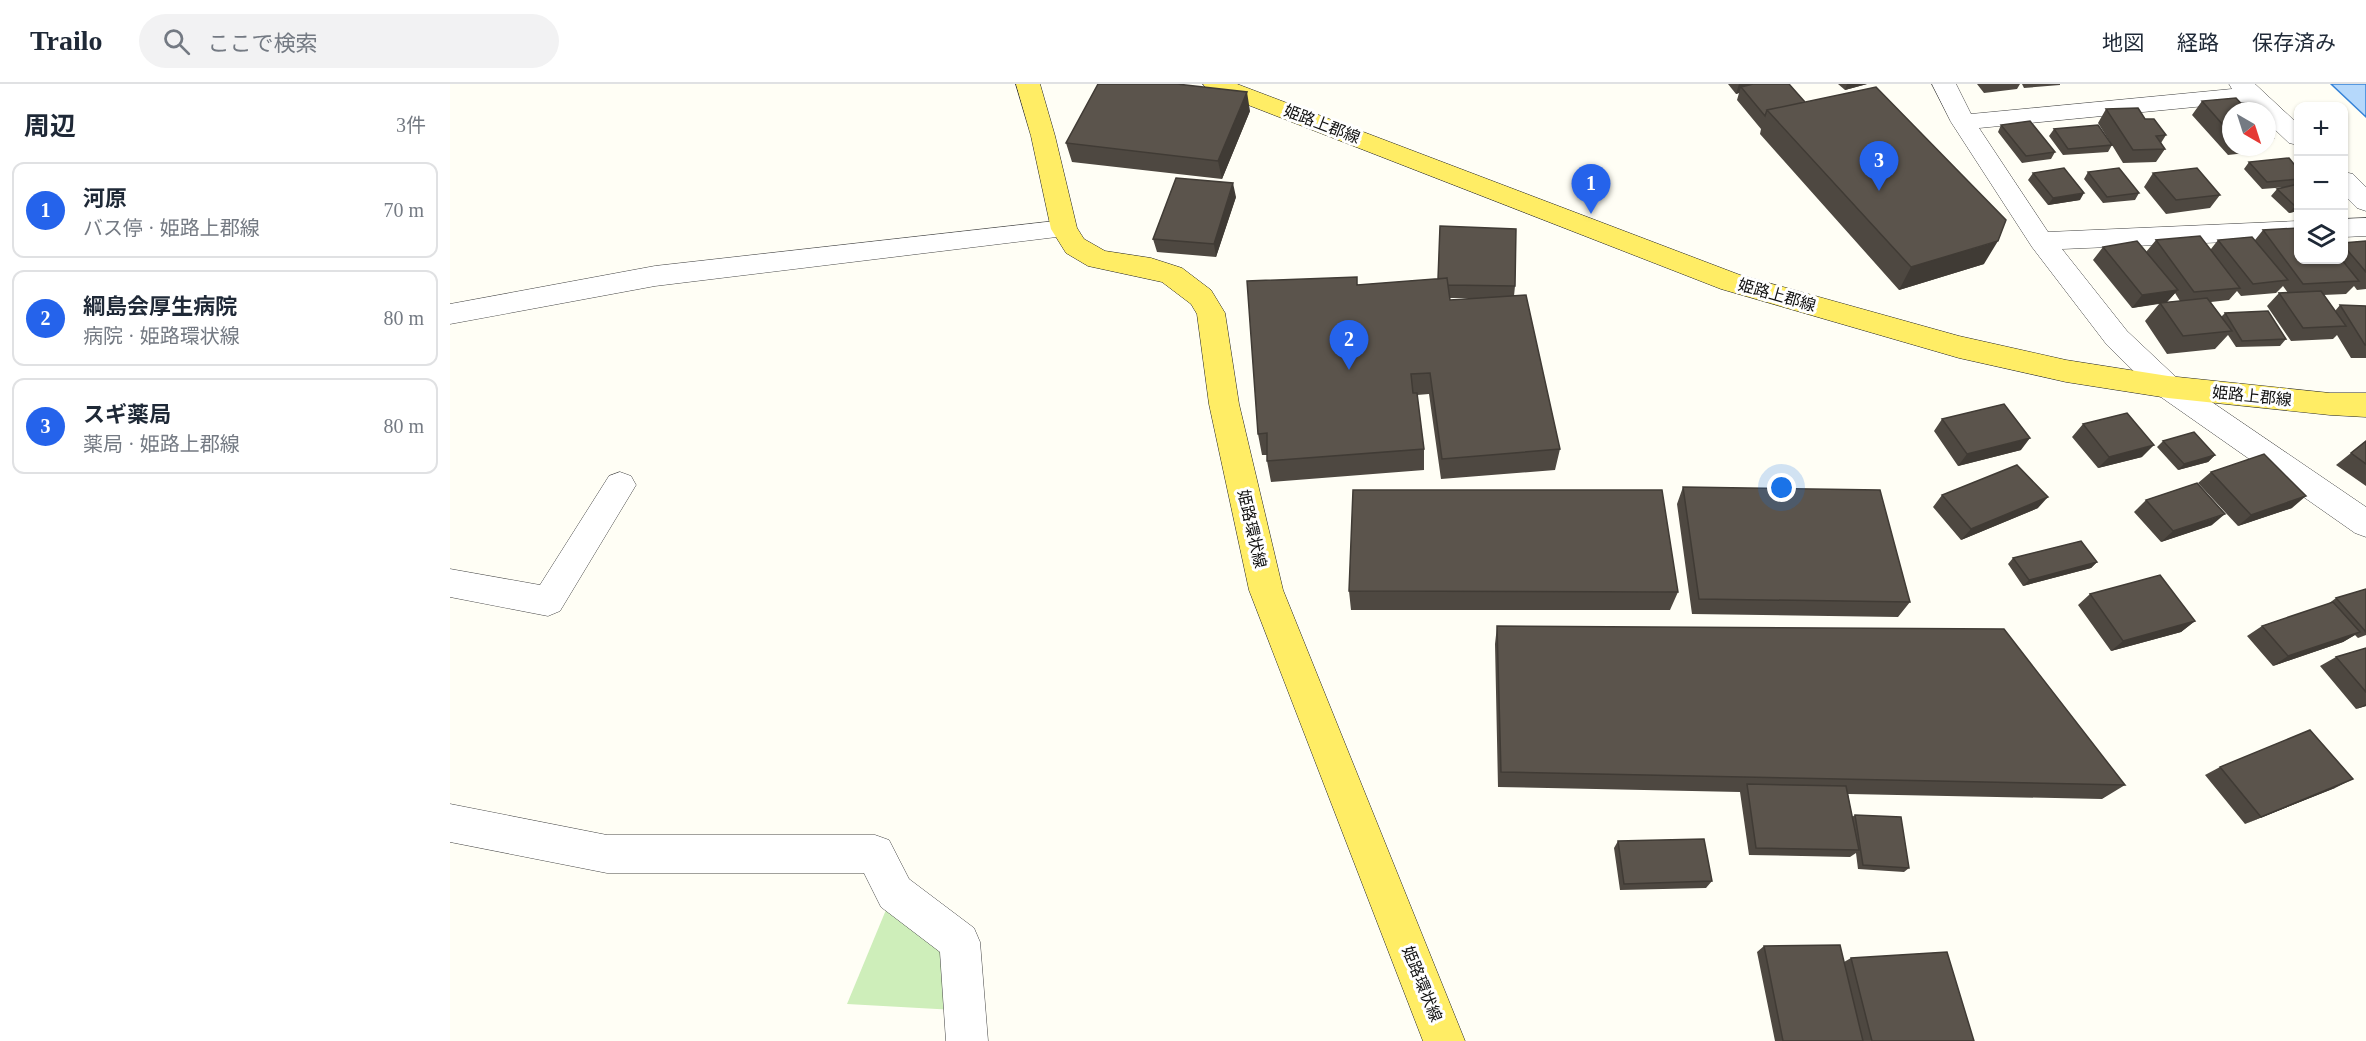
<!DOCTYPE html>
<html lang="ja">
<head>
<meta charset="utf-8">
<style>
	body { margin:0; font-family:"Times New Roman","Noto Sans JP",serif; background:#f2f2f3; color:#1f2937 }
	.controls { position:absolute; right:18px; top:18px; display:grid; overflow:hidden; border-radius:12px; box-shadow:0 2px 4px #0004 }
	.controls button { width:54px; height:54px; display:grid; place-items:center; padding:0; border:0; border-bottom:2px solid #e0e1e3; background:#fff; color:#1f2937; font:30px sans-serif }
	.compass { position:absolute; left:1772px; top:18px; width:54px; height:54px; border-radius:50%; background:#fff; box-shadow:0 2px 4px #0004; rotate:141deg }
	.you { position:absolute; left:1332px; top:404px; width:21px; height:21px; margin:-15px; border:4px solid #fff; border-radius:50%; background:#1a73e8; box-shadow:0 0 0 9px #1a73e833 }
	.badge { display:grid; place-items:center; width:39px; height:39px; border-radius:50%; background:#2563eb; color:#fff; font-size:20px; font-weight:700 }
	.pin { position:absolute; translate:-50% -50px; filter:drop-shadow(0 2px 3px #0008) }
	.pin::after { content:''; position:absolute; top:32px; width:21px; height:18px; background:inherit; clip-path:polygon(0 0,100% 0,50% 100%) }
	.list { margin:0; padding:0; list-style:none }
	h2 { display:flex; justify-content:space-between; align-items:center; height:78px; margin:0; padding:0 24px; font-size:26px }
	h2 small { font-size:20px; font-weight:400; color:#747a83 }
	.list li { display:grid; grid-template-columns:39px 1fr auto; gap:18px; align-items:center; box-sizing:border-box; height:96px; margin:0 12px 12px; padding:0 12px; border:2px solid #e0e1e3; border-radius:12px }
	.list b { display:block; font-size:22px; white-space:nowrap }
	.list p { margin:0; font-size:20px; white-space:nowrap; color:#747a83 }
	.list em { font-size:20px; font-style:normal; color:#747a83 }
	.icon { flex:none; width:33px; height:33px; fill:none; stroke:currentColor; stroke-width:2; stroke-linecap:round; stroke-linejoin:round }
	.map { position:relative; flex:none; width:1916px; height:957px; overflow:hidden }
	header { display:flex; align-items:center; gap:36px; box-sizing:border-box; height:84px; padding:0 30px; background:#fff; border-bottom:2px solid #e0e1e3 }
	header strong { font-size:28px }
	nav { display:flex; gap:33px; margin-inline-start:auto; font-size:21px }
	.search { width:420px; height:54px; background:#f2f2f3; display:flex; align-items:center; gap:15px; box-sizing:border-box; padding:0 21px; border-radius:33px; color:#747a83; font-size:22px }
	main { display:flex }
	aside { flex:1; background:#fff }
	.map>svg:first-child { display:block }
	.green { fill:#ceeeba }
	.water { fill:#b5d8fb; stroke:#3683d8; stroke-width:1.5 }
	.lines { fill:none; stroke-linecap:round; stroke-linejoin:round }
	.minor-casing { stroke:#444; stroke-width:1 }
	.major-casing { stroke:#222; stroke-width:1 }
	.minor { fill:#fff; fill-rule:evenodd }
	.major { fill:#ffed65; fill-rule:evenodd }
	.wall { fill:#4e4841; fill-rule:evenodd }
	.shaded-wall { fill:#403b35 }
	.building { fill:#5b544c; stroke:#403b35; stroke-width:1.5 }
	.labels { text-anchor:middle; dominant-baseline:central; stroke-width:6; stroke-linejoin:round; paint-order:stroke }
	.street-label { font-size:16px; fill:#111; stroke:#fff }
</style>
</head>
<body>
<header>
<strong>Trailo</strong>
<div class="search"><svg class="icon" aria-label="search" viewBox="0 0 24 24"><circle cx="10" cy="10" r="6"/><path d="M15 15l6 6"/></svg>ここで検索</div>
<nav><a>地図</a><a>経路</a><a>保存済み</a></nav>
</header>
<main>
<aside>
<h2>周辺<small>3件</small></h2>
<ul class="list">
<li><span class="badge">1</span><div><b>河原</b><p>バス停 · 姫路上郡線</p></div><em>70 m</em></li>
<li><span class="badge">2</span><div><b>綱島会厚生病院</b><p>病院 · 姫路環状線</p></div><em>80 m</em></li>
<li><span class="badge">3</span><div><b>スギ薬局</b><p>薬局 · 姫路上郡線</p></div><em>80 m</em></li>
</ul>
</aside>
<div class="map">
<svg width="1916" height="957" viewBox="0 0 1916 957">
	<rect width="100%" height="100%" fill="#fffef5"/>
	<path class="green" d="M438,821L493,861L505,926L397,920Z"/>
	<path class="water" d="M1881,0H1916V33Z"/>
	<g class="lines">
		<defs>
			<path id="minor" d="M1482,0H1506L1521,30L1782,5L1779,0H1805L1848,40V61L1839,59L1817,38V27H1806L1796,18L1529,44L1598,148L1848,137V155L1612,165L1677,247L1728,295L1916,423V453L1905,449L1708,311L1657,261L1582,163L1501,38Z
				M1894,88L1903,90L1916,103V127L1907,124L1894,111Z
				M1916,134V152L1894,153V135Z
				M614,136L623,139L627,145L623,151L205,202L0,240V220L205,182Z
				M170,388L181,392L186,401L110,527L98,532L0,513V485L90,501L159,392Z
				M0,720L157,751H425L439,756L459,795L524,844L530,858L538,957H496L490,868L431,823L414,789H157L0,758Z"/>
			<path id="major" d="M566,0H590L605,52L627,144L634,155L655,167L701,174L732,184L761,206L775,229L789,320L833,506L1015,957H973L799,506L759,320L747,230L741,220L712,198L638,182L616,169L601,145L581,52Z
				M753,0H787L1290,191L1509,252L1616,276L1718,292L1880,309H1916V333L1880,331L1718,314L1616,298L1509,274L1271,205L757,5Z"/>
		</defs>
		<use href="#minor" class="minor-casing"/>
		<use href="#major" class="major-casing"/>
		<use href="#minor" class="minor"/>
		<use href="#major" class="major"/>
	</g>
	<path class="wall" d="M1278,0H1339L1355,18L1534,180L1449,206L1310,50L1311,45L1287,16L1289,9L1286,10Z
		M1388,0H1417L1395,6Z
		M1527,0H1570L1567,5L1534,9Z
		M1572,0H1610V1L1574,4Z
		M1752,17L1781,27V63H1816L1813,67L1778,71L1742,31Z
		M1656,25L1695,35L1716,51L1711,59L1715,65L1706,78L1673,79L1662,61L1658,68L1613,71L1599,52L1604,45L1660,58L1648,39Z
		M800,27L772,95L622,78L616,59Z
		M1551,41L1605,68L1601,75L1572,79L1548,48Z
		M1817,47L1823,54L1817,62Z
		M1799,78L1848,85V127L1839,129L1821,112L1827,105L1839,103L1812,105L1794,85Z
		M1638,88L1689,109L1685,116L1653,119L1634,95Z
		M1583,89L1630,116L1598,121L1578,96Z
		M1703,89L1770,111L1760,124L1716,130L1694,103Z
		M786,113L766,173L707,168L703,155Z
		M1813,146L1848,176H1893V159L1916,157V205L1907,206L1904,202L1896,210L1873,211L1885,227L1890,221L1916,222V274H1901L1887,251L1883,255L1841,257L1817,222L1829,209H1838L1833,202L1826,209L1791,212L1787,207L1779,216L1761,218L1771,233L1775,229L1836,255L1830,262L1786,263L1778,251L1765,265L1717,270L1695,237L1709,220L1682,224L1643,176L1653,163L1696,168L1706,156L1761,165L1768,156H1805ZM1725,209L1730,217L1717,218Z
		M988,195L1065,202L1064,212L1110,365L1105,386L991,395L979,310L967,311L974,365V386L821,398L817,377V371H812L808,350L907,201ZM1000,214H1024L1000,216Z
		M1492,335L1571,366L1508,382L1484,347Z
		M1633,340L1692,373L1648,384L1622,353Z
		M1713,357L1765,371L1758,378L1728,386L1707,363Z
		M1916,357V402L1886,381Z
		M1761,388L1842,424L1788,442L1748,399Z
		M1233,403L1460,518L1448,533L1242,530L1227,420Z
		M1492,411L1588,424L1511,456L1483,423Z
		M1696,416L1762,441L1711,458L1684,428Z
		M1563,474L1647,478L1641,484L1573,502L1558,480Z
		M1916,505V551L1908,554L1905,551L1893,558L1823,582L1797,552L1812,542L1878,520L1886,514Z
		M899,507L1228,508L1220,526H901Z
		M1640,510L1745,537L1731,548L1661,567L1628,521Z
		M1047,542L1675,701L1652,715L1398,710L1402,733L1405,731L1459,784L1454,788L1408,785L1406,769L1400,773L1299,771L1290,708L1048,703L1045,560Z
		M1916,564V622L1906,625L1870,582L1886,573Z
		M1770,683L1885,704L1795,740L1755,691Z
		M1168,757L1262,797L1256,804L1170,806L1164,764Z
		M1314,862L1394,878L1401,874L1524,957H1325L1307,868Z"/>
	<path class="shaded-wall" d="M1289,0H1327L1291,3L1289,9L1286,10Z
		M1397,0H1417L1395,6Z
		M797,8L800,27L772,95L768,77Z
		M783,99L786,113L766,173L764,160Z
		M1634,109L1630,116L1598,121L1603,114Z
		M1848,121V127L1839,129L1845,122Z
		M1548,157L1534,180L1449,206L1461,183Z
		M1728,206L1717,218L1682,224L1692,211Z
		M1580,354L1571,366L1508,382L1517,370Z
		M1704,361L1692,373L1648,384L1659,373Z
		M1765,371L1758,378L1728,386L1734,380Z
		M1856,412L1842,424L1788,442L1801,431Z
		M1598,413L1588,424L1511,456L1521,445Z
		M1775,430L1762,441L1711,458L1723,447Z
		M1647,478L1641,484L1573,502L1579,496Z
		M1745,537L1731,548L1661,567L1673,557Z
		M1910,548L1893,558L1823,582L1838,572Z
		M1916,620V622L1906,625Z
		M1903,695L1885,704L1795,740L1811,733Z"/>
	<path class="building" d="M648,0H727L797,8L768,77L616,59Z
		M1303,0H1339L1355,18L1317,26L1315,32L1291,3Z
		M1426,3L1556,136L1548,157L1461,183L1317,26Z
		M1786,14L1798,27H1781V50L1752,17Z
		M1688,24L1695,35H1704L1716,51L1706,52L1715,65L1683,66L1656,25Z
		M1580,37L1605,68L1576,72L1551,41Z
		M1648,41L1662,61L1618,65L1604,45Z
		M1817,47L1823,54H1817Z
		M1839,74L1848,85V95L1817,98L1799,78Z
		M1614,84L1634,109L1603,114L1583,89Z
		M1669,84L1689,109L1657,113L1638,88Z
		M1747,84L1770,111L1726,116L1703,89Z
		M726,94L783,99L764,160L703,155Z
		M1848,100V121L1845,122L1827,105Z
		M990,142L1066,145L1065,202L998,201L997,194L988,195Z
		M1848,144V176H1892L1909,197L1853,200L1813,146Z
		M1750,152L1790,204L1744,208L1706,156Z
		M1802,153L1838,196L1803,200L1768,156Z
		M1687,157L1728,206L1692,211L1653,163Z
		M1916,157V188L1893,161V159Z
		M907,193V201L997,194L1000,216L1076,211L1110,365L992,375L980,289L961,290L963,309H967L974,365L817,377V349L808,350L797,197Z
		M1871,207L1896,242L1853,244L1829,209Z
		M1757,214L1782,247L1733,252L1710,219Z
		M1890,221L1916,222V261H1915Z
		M1818,227L1836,255L1792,257L1775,229Z
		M1554,320L1580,354L1517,370L1492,335Z
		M1677,329L1704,361L1659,373L1633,340Z
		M1744,348L1765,371L1734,380L1713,357Z
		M1916,357V380L1901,369Z
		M1814,370L1856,412L1801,431L1761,388Z
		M1567,381L1598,413L1521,445L1492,411Z
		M1747,399L1775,430L1723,447L1696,416Z
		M1233,403L1430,406L1460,518L1249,515Z
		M903,406H1212L1228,508L899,507Z
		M1631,457L1647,478L1579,496L1563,474Z
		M1710,491L1745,537L1673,557L1640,510Z
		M1916,505V548L1886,514Z
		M1883,518L1910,548L1838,572L1812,542Z
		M1047,542L1554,545L1675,701L1051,688Z
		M1916,564V608L1886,573Z
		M1860,646L1903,695L1811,733L1770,683Z
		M1297,700L1396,702L1409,766L1306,764Z
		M1405,731L1451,733L1459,784L1413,781Z
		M1254,755L1262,797L1174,800L1168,757Z
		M1390,861L1413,957H1333L1314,862Z
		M1497,868L1524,957H1422L1401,874Z"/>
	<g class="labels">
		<g class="street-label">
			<text transform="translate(872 40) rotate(21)">姫路上郡線</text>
			<text transform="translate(1327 211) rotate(16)">姫路上郡線</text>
			<text transform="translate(1802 312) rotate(6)">姫路上郡線</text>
			<text transform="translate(802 445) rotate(77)">姫路環状線</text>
			<text transform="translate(972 900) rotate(68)">姫路環状線</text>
		</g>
	</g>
</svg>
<div class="controls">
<button>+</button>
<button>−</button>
<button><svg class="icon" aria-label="layers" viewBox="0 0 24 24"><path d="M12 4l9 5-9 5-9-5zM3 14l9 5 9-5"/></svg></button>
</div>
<svg class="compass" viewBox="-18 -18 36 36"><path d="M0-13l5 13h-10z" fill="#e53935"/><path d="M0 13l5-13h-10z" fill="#747a83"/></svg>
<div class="you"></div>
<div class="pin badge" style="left:1141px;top:130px">1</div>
<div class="pin badge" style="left:899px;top:286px">2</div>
<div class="pin badge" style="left:1429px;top:107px">3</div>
</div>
</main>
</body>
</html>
